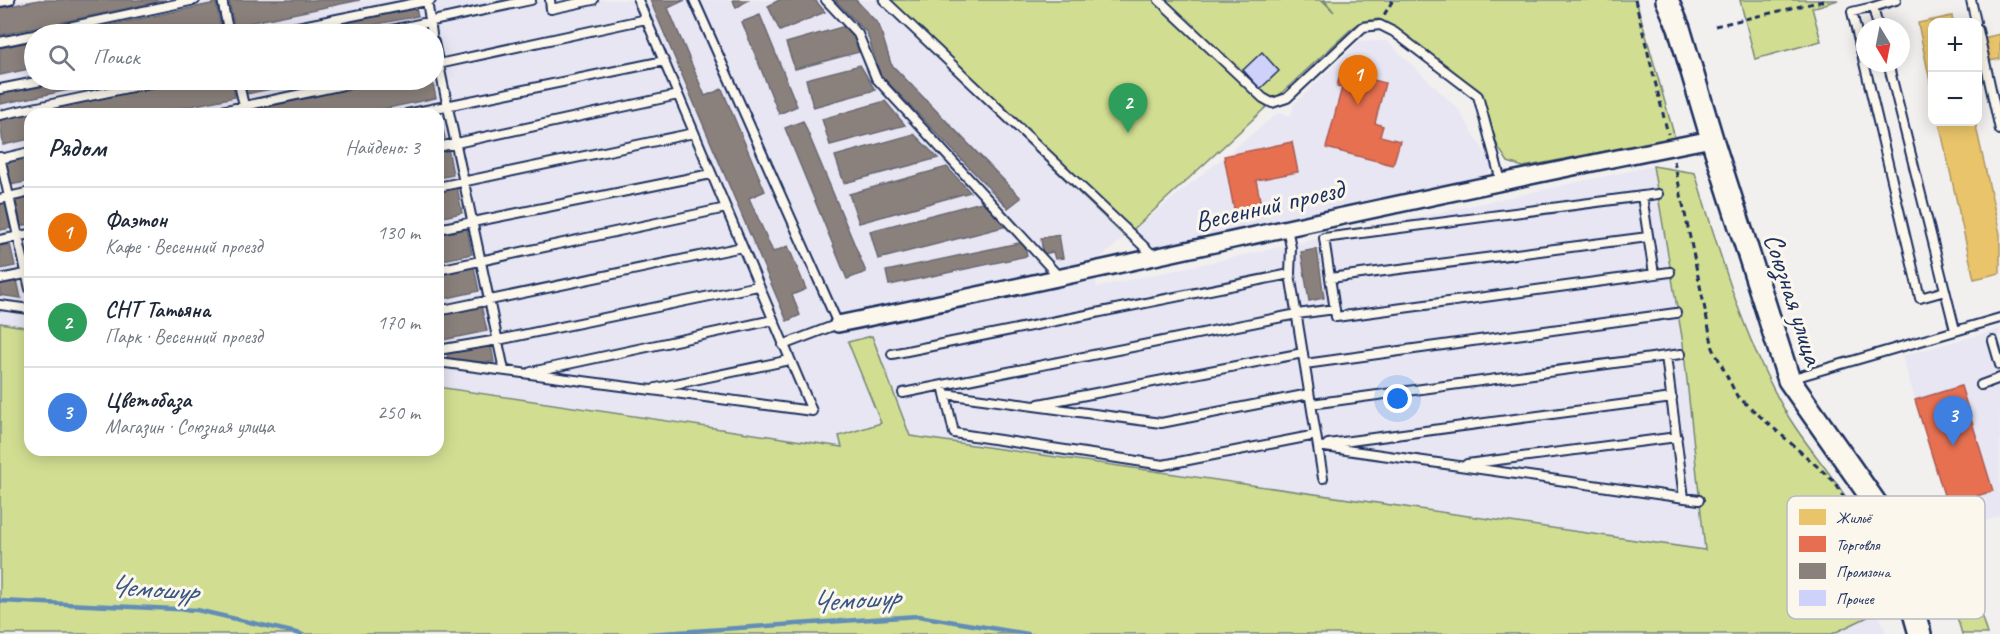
<!DOCTYPE html>
<html lang="ru">
<head>
<meta charset="utf-8">
<style>
	body { margin:0; font-family:Caveat,sans-serif; background:#f2f2f3; color:#1f2937 }
	.controls { position:absolute; right:18px; top:18px; display:grid; overflow:hidden; border-radius:12px; box-shadow:0 3px 15px #0003 }
	.controls button { width:54px; height:54px; display:grid; place-items:center; padding:0; border:0; border-bottom:2px solid #e0e1e3; background:#fff; color:#1f2937; font:30px sans-serif }
	.compass { position:absolute; left:1856px; top:18px; width:54px; height:54px; border-radius:50%; background:#fff; box-shadow:0 3px 15px #0003; rotate:170deg }
	.you { position:absolute; left:1398px; top:399px; width:21px; height:21px; margin:-15px; border:4px solid #fff; border-radius:50%; background:#1a73e8; box-shadow:0 0 0 9px #1a73e833 }
	.badge { display:grid; place-items:center; width:39px; height:39px; border-radius:50%; background:#7c3aed; color:#fff; font-size:20px; font-weight:700 }
	.pin { position:absolute; translate:-50% -50px; filter:drop-shadow(0 2px 3px #0008) }
	.pin::after { content:''; position:absolute; top:32px; width:21px; height:18px; background:inherit; clip-path:polygon(0 0,100% 0,50% 100%) }
	.list { margin:0; padding:0; list-style:none }
	h2 { display:flex; justify-content:space-between; align-items:center; height:78px; margin:0; padding:0 24px; font-size:26px }
	h2 small { font-size:20px; font-weight:400; color:#747a83 }
	.list li { display:grid; grid-template-columns:39px 1fr auto; gap:18px; align-items:center; box-sizing:border-box; height:90px; padding:0 24px; border-top:2px solid #e0e1e3 }
	.list b { display:block; font-size:22px; white-space:nowrap }
	.list p { margin:0; font-size:20px; white-space:nowrap; color:#747a83 }
	.list em { font-size:20px; font-style:normal; color:#747a83 }
	.icon { flex:none; width:33px; height:33px; fill:none; stroke:currentColor; stroke-width:2; stroke-linecap:round; stroke-linejoin:round }
	.map { position:relative; flex:none; width:2000px; height:634px; overflow:hidden }
	.search { position:absolute; background:#fff; box-shadow:0 3px 15px #0003; left:24px; top:24px; width:420px; height:66px; display:flex; align-items:center; gap:15px; box-sizing:border-box; padding:0 21px; border-radius:33px; color:#747a83; font-size:22px }
	.panel { position:absolute; background:#fff; box-shadow:0 3px 15px #0003; left:24px; top:108px; width:420px; height:348px; border-radius:18px }
	.map>svg:first-child { display:block }
	.built { fill:#e7e6f2; fill-rule:evenodd }
	.green { fill:#d1de91; stroke:#768678; stroke-width:1.5 }
	.homes { fill:#e9c46a; stroke:#ab9766; stroke-width:1.5 }
	.shops { fill:#e76f51; stroke:#aa5c55; stroke-width:1.5 }
	.industry { fill:#8a817c; stroke:#696873; stroke-width:1.5 }
	.lines { fill:none; stroke-linecap:round; stroke-linejoin:round }
	.stream { stroke:#628db6; stroke-width:4.5 }
	.building { fill:#ced1fa; stroke:#1b2f5e; stroke-width:1.5 }
	.service-casing { stroke:#1b2f5e; stroke-width:12 }
	.minor-casing { stroke:#1b2f5e; stroke-width:20 }
	.secondary-casing { stroke:#1b2f5e; stroke-width:26 }
	.path { stroke:#1b2f5e; stroke-width:3; stroke-dasharray:6 4.5; stroke-linecap:butt }
	.service { stroke:#fbf7ec; stroke-width:8 }
	.minor { stroke:#fbf7ec; stroke-width:15 }
	.secondary { stroke:#fbf7ec; stroke-width:21 }
	.labels { text-anchor:middle; dominant-baseline:central; stroke-width:6; stroke-linejoin:round; paint-order:stroke }
	.street-label { font-size:28px; fill:#1b2f5e; stroke:#fbf7ec }
	.water-label { font-size:30px; font-style:italic; fill:#385683; stroke:#fbf7ec }
	.key { fill:#fbf7ec; stroke:#b8bbc1; stroke-width:1.5 }
	.key-label { font-size:16px; fill:#1b2f5e }
</style>
</head>
<body>
<div class="map">
<svg width="2000" height="634" viewBox="0 0 2000 634">
	<rect width="100%" height="100%" fill="#f2efef"/>
	<filter id="ink" filterUnits="userSpaceOnUse"><feTurbulence type="fractalNoise" baseFrequency=".0167" numOctaves="2"/><feDisplacementMap in="SourceGraphic" scale="12" xChannelSelector="R" yChannelSelector="G"/><feConvolveMatrix kernelMatrix="1 2 1 2 8 2 1 2 1" color-interpolation-filters="sRGB"/></filter>
	<g filter="url(#ink)">
		<path class="built" d="M0,0H876L1125,237L1278,113L1291,116L1294,104L1360,41H1387L1458,109L1492,164L1487,177L1139,251L1125,237L1093,264L1097,287L1653,166L1683,343L1705,550L910,436L848,343L881,423L839,436L843,447L438,387V114H30V328L0,323ZM34,34H434V80H34Z
			M2000,329V515L1955,534L1902,356Z
			M1878,612L1887,634H1832Z"/>
		<path class="green" d="M878,0H1322L1334,12L1324,0H1636L1675,138L1523,167L1508,162L1498,147L1480,91L1379,19L1363,21L1351,29L1125,237Z
			M1740,0H1838L1812,8L1821,41L1755,59Z
			M1653,166L1695,173C1721,257 1744,341 1788,416C1808,449 1835,477 1854,510C1865,529 1871,549 1878,569L1867,580L1878,612L1832,634H0V323L30,328V450H438V387L842,447L839,436L881,423L848,342L872,336L910,436L1705,550L1683,343Z
			M1951,517L1987,634H1962L1929,521Z"/>
		<path class="homes" d="M1952,16L1953,22H1932V91L1918,23Z
			M2000,34V59L1989,61L1983,38Z
			M1939,122H1975L2000,234V273L1974,279Z"/>
		<path class="shops" d="M1341,71L1385,83L1375,123L1383,126L1380,136L1400,141L1393,165L1326,148L1342,87L1337,86Z
			M1292,142L1298,172L1256,180L1263,215L1236,220L1224,156Z
			M1961,386L1993,491L1947,505L1915,400Z"/>
		<path class="industry" d="M39,0H166L0,35V8Z
			M229,0H360L234,26Z
			M650,0H685L668,8L705,96L722,89L765,191L749,198L773,252L788,246L806,289L792,295L800,315L787,321Z
			M733,0H748L736,8Z
			M779,0H815L825,12L780,31L768,6Z
			M835,0H856L879,25L891,64L1021,198L1008,208L880,74L867,33Z
			M216,3L221,29L194,34H67Z
			M415,5L418,16L328,34H275Z
			M760,15L797,106L779,114L742,22Z
			M845,26L855,37L859,52L795,69L786,43Z
			M34,41V68L0,75V48Z
			M860,65L875,90L813,107L806,79Z
			M65,80H117L0,104V93Z
			M191,80H232L235,97L152,114H30V139L3,145L0,119Z
			M243,80H316L246,94Z
			M390,80H432L436,98L359,114H251L250,109Z
			M885,101L905,125L830,145L822,119Z
			M439,111L445,138L438,139V114H427Z
			M803,121L866,272L847,279L785,128Z
			M914,134L938,158L844,183L835,156Z
			M448,148L453,175L438,178V150Z
			M30,154V181L10,185L5,160Z
			M947,167L970,192L859,223L849,194Z
			M457,187L462,213L438,218V190Z
			M30,198V224L21,226L16,201Z
			M985,201L1007,226L878,259L870,231Z
			M5,202L11,228L0,230V203Z
			M467,228L472,254L438,261V233Z
			M1059,235L1063,258L1055,259L1053,252L1043,254L1041,238Z
			M1024,242L1027,256L889,285L886,271Z
			M10,244L15,266L0,269V246Z
			M1317,249L1324,298L1309,301L1301,252Z
			M474,267L479,291L438,300V275Z
			M17,280L21,298L0,295V284Z
			M481,305L487,331L438,341V314Z
			M491,345L494,362L448,361L447,352Z"/>
		<g class="lines">
			<path class="stream" d="M0,601L197,610L301,634
				M648,634L918,616L1028,634"/>
		</g>
		<path class="building" d="M1262,52L1279,71L1260,89L1243,70Z"/>
		<g class="lines">
			<defs>
				<path id="service" d="M222,0L229,34
					M427,0L432,34
					M550,0L551,9L593,0
					M638,0L812,411
					M694,0L838,324L783,345
					M826,0L858,34L876,78L1061,279
					M884,0L1155,257
					M1159,0L1263,98L1272,103L1287,98L1363,27L1380,25L1394,32L1478,96L1501,181
					M1971,0L1976,22
					M0,2L10,0
					M1873,7L1852,12L1920,298L1945,291
					M1878,27L1873,7L1896,0
					M1978,30L2000,130
					M36,34L195,0
					M263,34L431,0
					M372,34L531,0
					M0,42L34,35
					M434,42L504,370
					M1888,63L1955,330
					M434,65L646,19
					M238,80L246,114
					M0,89L46,80
					M207,114L367,80
					M407,114L664,61
					M0,115L165,80
					M438,147L678,95
					M0,157L30,289
					M0,159L30,152
					M438,187L694,133
					M1658,194L1324,238L1336,317L1670,272
					M1642,196L1654,274
					M0,199L30,192
					M1287,227L1291,248L1290,274L1323,478
					M438,229L711,174
					M0,240L30,234
					M438,270L726,208
					M1330,278L1648,237
					M0,279L30,273
					M0,305L30,309
					M438,311L742,247
					M1993,341L2000,365
					M438,350L498,340L758,286
					M892,354L1290,274
					M1666,356L1684,498
					M438,362L812,411
					M1305,364L1676,313
					M531,372L773,320
					M1790,379L2000,318
					M943,385L954,433L1163,465L1316,435
					M1981,385L2000,378
					M656,388L790,360
					M903,393L1297,314L1335,309
					M945,394L1161,423L1309,394
					M1039,404L1303,353
					M1311,404L1681,354
					M1328,444L1672,398
					M1318,446L1699,500
					M1467,464L1677,437"/>
				<path id="minor" d="M838,324C1130,265 1420,196 1712,139"/>
				<path id="secondary" d="M1667,0L1679,28L1712,139L1789,380L1888,521L1920,634"/>
			</defs>
			<use href="#service" class="service-casing"/>
			<use href="#minor" class="minor-casing"/>
			<use href="#secondary" class="secondary-casing"/>
			<path class="path" d="M1635,0L1668,134
				M1384,15L1393,0
				M1715,26L1827,0
				M1674,161L1713,348L1737,396L1835,482L1879,561L1886,583"/>
			<use href="#service" class="service"/>
			<use href="#minor" class="minor"/>
			<use href="#secondary" class="secondary"/>
		</g>
	</g>
	<g class="labels">
		<g class="street-label">
			<text transform="translate(1269 205) rotate(-13)">Весенний проезд</text>
			<text transform="translate(1794 299) rotate(72)">Союзная улица</text>
		</g>
		<g class="water-label">
			<text transform="translate(153 588) rotate(4)">Чемошур</text>
			<text transform="translate(855 599) rotate(-4)">Чемошур</text>
		</g>
	</g>
	<rect x="1787" y="496" width="198" height="123" rx="9" class="key"/>
	<rect x="1799" y="509" width="27" height="16" fill="#e9c46a"/>
	<rect x="1799" y="536" width="27" height="16" fill="#e76f51"/>
	<rect x="1799" y="563" width="27" height="16" fill="#8a817c"/>
	<rect x="1799" y="590" width="27" height="16" fill="#ced1fa"/>
	<g class="key-label">
		<text x="1836" y="523">Жильё</text>
		<text x="1836" y="550">Торговля</text>
		<text x="1836" y="577">Промзона</text>
		<text x="1836" y="604">Прочее</text>
	</g>
</svg>
<div class="controls">
<button>+</button>
<button>−</button>
</div>
<svg class="compass" viewBox="-18 -18 36 36"><path d="M0-13l5 13h-10z" fill="#e53935"/><path d="M0 13l5-13h-10z" fill="#747a83"/></svg>
<div class="you"></div>
<div class="pin badge" style="left:1358px;top:105px;background:#e8710a">1</div>
<div class="pin badge" style="left:1128px;top:133px;background:#2e9e5b">2</div>
<div class="pin badge" style="left:1953px;top:446px;background:#3f7fe0">3</div>
<div class="search"><svg class="icon" aria-label="search" viewBox="0 0 24 24"><circle cx="10" cy="10" r="6"/><path d="M15 15l6 6"/></svg>Поиск</div>
<section class="panel">
<h2>Рядом<small>Найдено: 3</small></h2>
<ul class="list">
<li><span class="badge" style="background:#e8710a">1</span><div><b>Фаэтон</b><p>Кафе · Весенний проезд</p></div><em>130 m</em></li>
<li><span class="badge" style="background:#2e9e5b">2</span><div><b>СНТ Татьяна</b><p>Парк · Весенний проезд</p></div><em>170 m</em></li>
<li><span class="badge" style="background:#3f7fe0">3</span><div><b>Цветобаза</b><p>Магазин · Союзная улица</p></div><em>250 m</em></li>
</ul>
</section>
</div>
</body>
</html>
